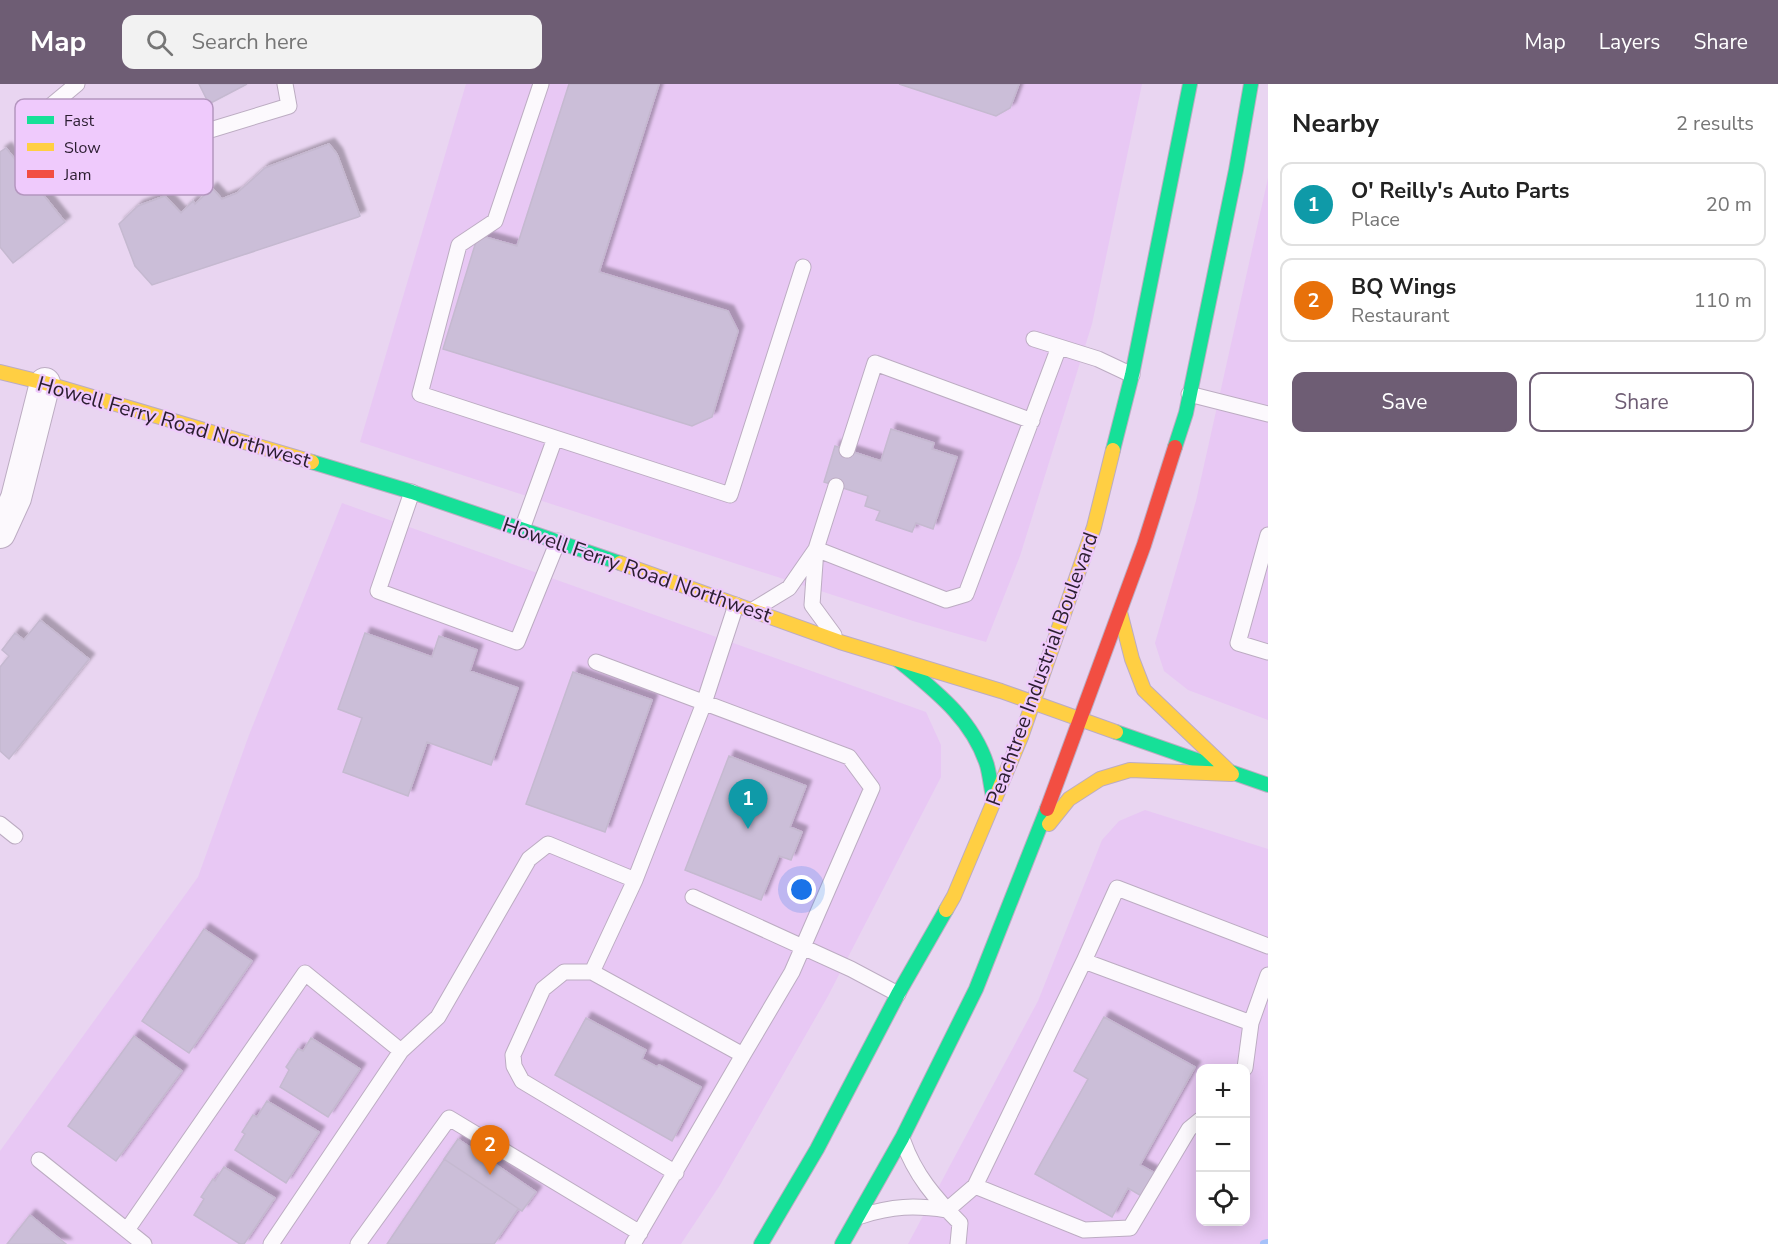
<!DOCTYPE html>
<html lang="en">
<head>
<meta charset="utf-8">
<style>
	body { margin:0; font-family:"Nunito Sans",sans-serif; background:#f2f2f2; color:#222 }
	.controls { position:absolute; right:18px; bottom:18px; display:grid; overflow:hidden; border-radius:12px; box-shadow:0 3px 15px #0003 }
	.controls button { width:54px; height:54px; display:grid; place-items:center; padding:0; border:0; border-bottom:2px solid #e0e0e0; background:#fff; color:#222; font:30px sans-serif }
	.you { position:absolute; left:802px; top:806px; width:21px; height:21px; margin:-15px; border:4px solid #fff; border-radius:50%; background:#1a73e8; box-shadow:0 0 0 9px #1a73e833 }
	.badge { display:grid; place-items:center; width:39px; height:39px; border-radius:50%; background:#6e5d74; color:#fff; font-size:20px; font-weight:700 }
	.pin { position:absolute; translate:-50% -50px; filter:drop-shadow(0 2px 3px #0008) }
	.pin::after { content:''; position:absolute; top:32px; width:21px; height:18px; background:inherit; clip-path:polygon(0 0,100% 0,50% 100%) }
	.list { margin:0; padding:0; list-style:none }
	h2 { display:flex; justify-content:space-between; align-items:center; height:78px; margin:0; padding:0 24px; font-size:26px }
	h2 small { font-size:20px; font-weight:400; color:#767676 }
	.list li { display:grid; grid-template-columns:39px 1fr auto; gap:18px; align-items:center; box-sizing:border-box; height:84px; margin:0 12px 12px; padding:0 12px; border:2px solid #e0e0e0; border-radius:12px }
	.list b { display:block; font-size:22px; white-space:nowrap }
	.list p { margin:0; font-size:20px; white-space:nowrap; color:#767676 }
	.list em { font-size:20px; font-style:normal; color:#767676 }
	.actions { display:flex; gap:12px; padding:18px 24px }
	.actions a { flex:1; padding:14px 0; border:2px solid #6e5d74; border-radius:12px; text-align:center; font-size:21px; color:#6e5d74 }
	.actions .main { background:#6e5d74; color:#fff }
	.icon { flex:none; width:33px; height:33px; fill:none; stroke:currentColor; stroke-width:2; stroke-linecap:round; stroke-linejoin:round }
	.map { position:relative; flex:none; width:1268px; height:1160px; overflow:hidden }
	header { display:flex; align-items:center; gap:36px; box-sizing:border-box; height:84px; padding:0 30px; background:#6e5d74; color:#fff }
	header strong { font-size:28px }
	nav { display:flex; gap:33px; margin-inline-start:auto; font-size:21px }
	.search { width:420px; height:54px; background:#f2f2f2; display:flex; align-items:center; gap:15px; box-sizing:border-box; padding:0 21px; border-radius:12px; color:#767676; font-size:22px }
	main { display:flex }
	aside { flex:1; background:#fff }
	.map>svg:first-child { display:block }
	.built { fill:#e8c8f4; fill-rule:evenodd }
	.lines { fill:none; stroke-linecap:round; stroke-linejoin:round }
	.stream { stroke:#a5c1f9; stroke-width:8 }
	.building { fill:#cbbed8; stroke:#c5b9d0; stroke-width:1.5; filter:url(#shadow) }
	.lane-casing { stroke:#bcacc2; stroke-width:17 }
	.street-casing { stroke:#bcacc2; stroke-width:32 }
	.fast-casing { stroke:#bcacc2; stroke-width:16 }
	.slow-casing { stroke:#bcacc2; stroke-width:16 }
	.jam-casing { stroke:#bcacc2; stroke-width:16 }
	.lane { stroke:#fcf9fd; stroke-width:15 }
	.street { stroke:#fcf9fd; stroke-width:30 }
	.fast { stroke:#16e098; stroke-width:14 }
	.slow { stroke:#ffcf43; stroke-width:14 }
	.jam { stroke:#f24e42; stroke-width:14 }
	.labels { text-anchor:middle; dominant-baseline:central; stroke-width:4.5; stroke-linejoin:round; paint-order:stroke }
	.street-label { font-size:21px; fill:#2b1d30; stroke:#efcafc }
	.key { fill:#efcafc; stroke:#b496bf; stroke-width:1.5 }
	.key-label { font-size:16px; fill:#2b1d30 }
</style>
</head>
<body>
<header>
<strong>Map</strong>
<div class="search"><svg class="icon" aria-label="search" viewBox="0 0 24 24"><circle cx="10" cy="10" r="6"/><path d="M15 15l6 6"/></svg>Search here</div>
<nav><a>Map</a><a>Layers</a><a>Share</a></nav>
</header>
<main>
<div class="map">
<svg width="1268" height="1160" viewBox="0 0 1268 1160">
	<defs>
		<filter id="shadow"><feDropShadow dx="5.5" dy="-5.5" stdDeviation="1.5" flood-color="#0004"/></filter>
	</defs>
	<rect width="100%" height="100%" fill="#e9d5f1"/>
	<path class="built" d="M466,0H1142L1092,240L1020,472L986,558L913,537L360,358Z
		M1268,94V636L1188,606L1164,587L1155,559L1196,417Z
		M342,419L926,628L941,661V693L828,912L720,1101L681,1160H0V1067L198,793L249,651Z
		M1145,726L1268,765V1160H908L1038,917L1102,756L1119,737ZM1200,984H1246V1138H1200Z"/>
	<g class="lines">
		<path class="stream" d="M1264,1160L1268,1159"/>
	</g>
	<path class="building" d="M199,0H247L209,20Z
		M569,0H659L599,188L728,227L738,247L712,333L692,342L443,265L478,151L517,162Z
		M899,0H1019L1010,24L996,32Z
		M329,60L337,70L360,132L358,133L152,201L135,182L119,140L138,122L165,112L181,129L193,117L195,120L212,104L222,115L237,109L265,84Z
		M6,64L65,138L13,179L0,163V68Z
		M891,345L934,359L932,365L957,373L933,445L916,439L912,448L876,436L880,427L865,422L868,412L824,398L835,362L881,377Z
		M40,536L89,575L9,675L0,667V583L9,572L2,566L15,549L24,556Z
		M365,549L432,573L439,552L477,566L470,587L518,604L491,681L427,658L408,712L343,688L362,634L338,625Z
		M573,588L652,616L605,748L526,720Z
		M729,672L806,702L790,743L802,748L791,776L779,772L761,816L685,786Z
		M204,845L252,877L189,969L142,937Z
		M1104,933L1195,983L1140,1081L1155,1089L1143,1113L1128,1104L1112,1133L1035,1090L1088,995L1074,987Z
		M586,934L646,966L642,975L657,983L659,981L701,1003L672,1057L555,991Z
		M134,952L182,987L116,1077L68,1042Z
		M311,954L360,985L328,1033L280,1003L289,986L286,983L298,965L303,967Z
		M267,1017L319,1048L286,1099L235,1066L245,1050L242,1048L253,1031L257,1033Z
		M458,1055L536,1108L522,1127L518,1125L494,1160H387Z
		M458,1055L536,1108L522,1127L444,1075Z
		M224,1083L275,1114L244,1160H240L194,1131L204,1115L201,1113L213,1095L215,1097Z
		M30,1131L66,1160H7Z"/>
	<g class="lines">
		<defs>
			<path id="lane" d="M77,0L47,25L58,48L74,68L105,78L289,22L285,0
				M541,0L495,137L459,161L420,310L730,411L803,183
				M1034,255L1098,275L1132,291
				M1189,310L1268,330
				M847,366L875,279L1032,337
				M412,408L378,507L517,558L558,457
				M522,445L555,354
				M1268,451L1238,559L1268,568
				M816,465L946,516L966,510L1059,263
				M753,526L789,504L816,465
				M834,551L812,521L816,465L836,402
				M0,740L15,752
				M635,796L704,619L736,521
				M693,813L851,885L898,910
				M1268,862L1117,804L1084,877L1251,939L1268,891
				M592,888H564L543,905L513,971L514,982L522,997L676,1089
				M401,967L438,933L529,775L548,760L635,796L592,888L743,971L792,888L872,704L849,673L596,578
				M1245,984L1251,939
				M903,1057C915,1091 935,1114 960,1139L958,1160
				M39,1076L144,1160
				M975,1102L1084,1146L1130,1144L1189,1045L1200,1036
				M861,1132C892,1122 915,1121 947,1126L975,1102L1084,877
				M127,1146L305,889L401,967L271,1160
				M358,1160L449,1034L640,1149
				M633,1160L743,971"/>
			<path id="street" d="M0,449L16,414L45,299"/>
			<path id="fast" d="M1175,363L1186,329L1236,86L1251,0
				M1113,366L1132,291L1190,0
				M312,378L412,408L620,479
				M898,576C934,606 972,634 987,681C990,692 991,705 994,717
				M1116,648L1268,701
				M761,1160L817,1065L898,910L946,826
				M842,1160L902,1054L976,905L1047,725"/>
			<path id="slow" d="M0,288L45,299L312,378
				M620,479L840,558L1001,607L1116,648
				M1120,528L1132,575L1144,606L1232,690
				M1049,740L1069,715L1100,695L1130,686L1232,690
				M946,826L954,812L1021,653L1094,443L1113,366"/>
			<path id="jam" d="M1047,725L1144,461L1175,363"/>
		</defs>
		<use href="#lane" class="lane-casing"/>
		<use href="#street" class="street-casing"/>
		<use href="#fast" class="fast-casing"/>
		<use href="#slow" class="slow-casing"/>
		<use href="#jam" class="jam-casing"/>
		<use href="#lane" class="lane"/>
		<use href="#street" class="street"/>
		<use href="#fast" class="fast"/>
		<use href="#slow" class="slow"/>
		<use href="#jam" class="jam"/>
	</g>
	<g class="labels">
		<g class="street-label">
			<text transform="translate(174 338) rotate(16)">Howell Ferry Road Northwest</text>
			<text transform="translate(637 486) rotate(19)">Howell Ferry Road Northwest</text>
			<text transform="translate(1042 585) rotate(-70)">Peachtree Industrial Boulevard</text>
		</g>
	</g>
	<rect x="15" y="15" width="198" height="96" rx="9" class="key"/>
	<rect x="27" y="32" width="27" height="8" fill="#16e098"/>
	<rect x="27" y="59" width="27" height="8" fill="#ffcf43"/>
	<rect x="27" y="86" width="27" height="8" fill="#f24e42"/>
	<g class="key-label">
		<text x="64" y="42">Fast</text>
		<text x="64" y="69">Slow</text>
		<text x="64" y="96">Jam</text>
	</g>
</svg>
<div class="controls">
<button>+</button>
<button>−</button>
<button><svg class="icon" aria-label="locate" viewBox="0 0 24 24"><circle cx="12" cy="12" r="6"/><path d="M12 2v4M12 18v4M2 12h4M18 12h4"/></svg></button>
</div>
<div class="you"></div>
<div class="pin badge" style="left:748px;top:745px;background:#0f9aa8">1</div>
<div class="pin badge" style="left:490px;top:1091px;background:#e8710a">2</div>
</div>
<aside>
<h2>Nearby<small>2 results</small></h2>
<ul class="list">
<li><span class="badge" style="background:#0f9aa8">1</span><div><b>O' Reilly's Auto Parts</b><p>Place</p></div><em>20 m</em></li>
<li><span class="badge" style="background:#e8710a">2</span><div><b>BQ Wings</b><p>Restaurant</p></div><em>110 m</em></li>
</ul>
<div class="actions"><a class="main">Save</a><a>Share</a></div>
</aside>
</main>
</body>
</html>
